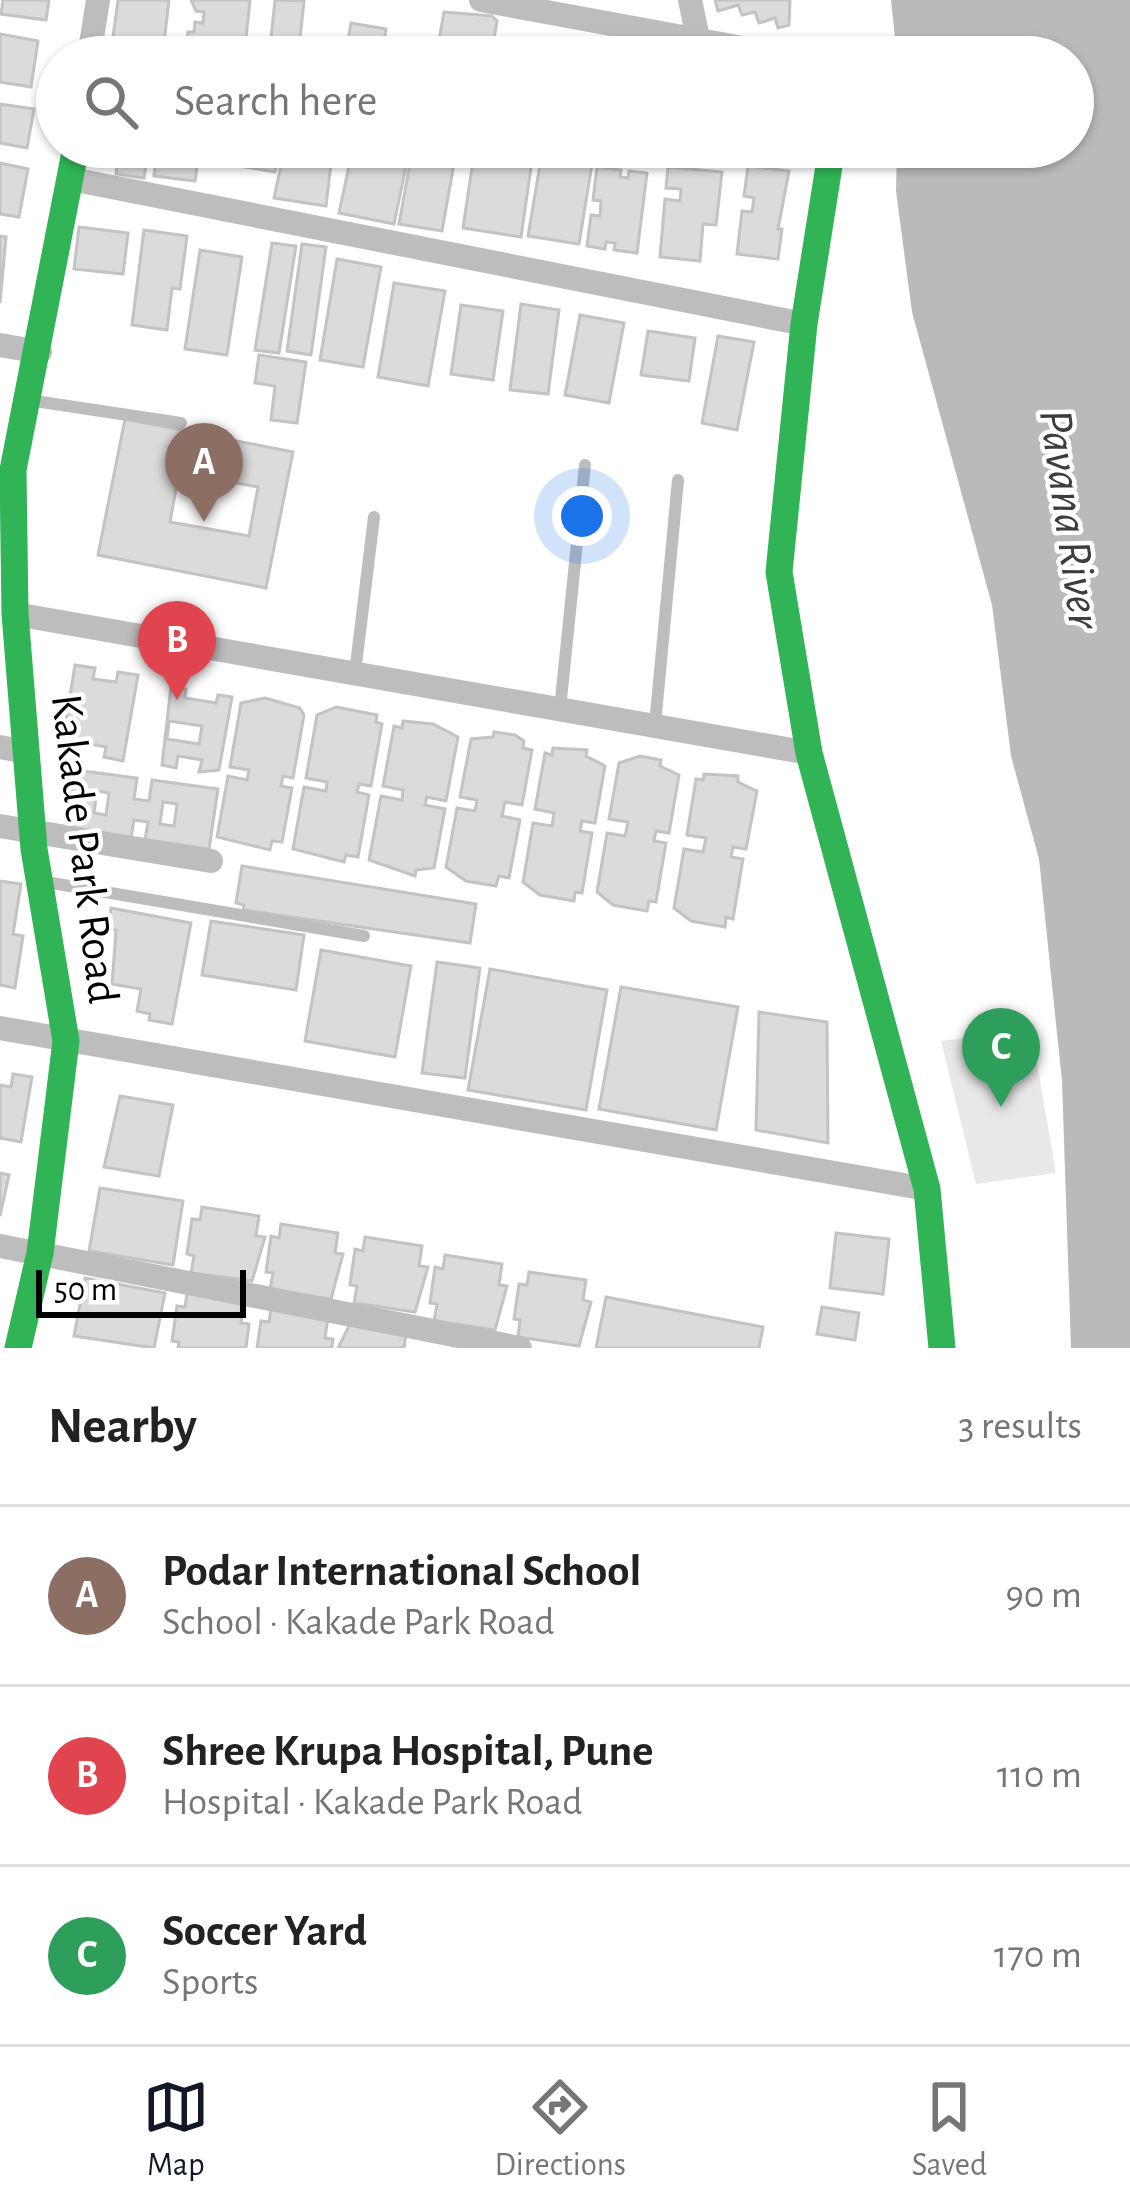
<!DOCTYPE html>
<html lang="en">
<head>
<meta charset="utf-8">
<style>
	body { margin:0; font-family:"Alegreya Sans",sans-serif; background:#f6f6f6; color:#222 }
	.scale { position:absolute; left:36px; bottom:30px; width:210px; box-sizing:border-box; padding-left:12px; border:6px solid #000; border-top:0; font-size:33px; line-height:42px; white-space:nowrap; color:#000; -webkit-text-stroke:9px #fff; paint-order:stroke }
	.you { position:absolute; left:582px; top:516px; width:42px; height:42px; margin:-30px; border:9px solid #fff; border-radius:50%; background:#1a73e8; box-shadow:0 0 0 18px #1a73e833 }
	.badge { display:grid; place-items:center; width:78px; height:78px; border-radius:50%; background:#111827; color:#fff; font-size:39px; font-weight:700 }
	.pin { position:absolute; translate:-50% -99px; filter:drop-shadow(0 3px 6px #0008) }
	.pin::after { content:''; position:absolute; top:63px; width:42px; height:36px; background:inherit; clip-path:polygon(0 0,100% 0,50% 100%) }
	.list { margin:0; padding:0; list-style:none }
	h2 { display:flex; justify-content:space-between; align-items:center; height:156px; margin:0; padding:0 48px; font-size:51px }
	h2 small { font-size:39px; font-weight:400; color:#767676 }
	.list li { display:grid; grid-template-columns:78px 1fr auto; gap:36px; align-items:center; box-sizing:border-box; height:180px; padding:0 48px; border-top:3px solid #e0e0e0 }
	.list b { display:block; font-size:45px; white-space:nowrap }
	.list p { margin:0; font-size:39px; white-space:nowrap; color:#767676 }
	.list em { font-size:39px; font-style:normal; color:#767676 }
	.icon { flex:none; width:66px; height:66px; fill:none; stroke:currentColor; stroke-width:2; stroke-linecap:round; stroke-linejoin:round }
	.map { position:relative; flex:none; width:1130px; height:1348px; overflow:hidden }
	.search { position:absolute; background:#fff; box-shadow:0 3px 9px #0004; left:36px; right:36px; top:36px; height:132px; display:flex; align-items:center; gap:30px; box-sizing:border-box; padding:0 42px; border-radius:66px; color:#767676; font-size:45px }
	.sheet { height:696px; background:#fff }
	nav { display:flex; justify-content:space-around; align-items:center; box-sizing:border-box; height:168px; border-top:3px solid #e0e0e0; background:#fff; font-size:33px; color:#767676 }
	nav a { display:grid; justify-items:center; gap:6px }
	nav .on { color:#111827 }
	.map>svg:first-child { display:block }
	.green { fill:#e8e8e8 }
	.water { fill:#bababa }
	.building { fill:#dbdbdb; stroke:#c3c3c3; stroke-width:3; fill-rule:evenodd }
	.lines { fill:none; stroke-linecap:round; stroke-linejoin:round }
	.lane { stroke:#bdbdbd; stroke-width:12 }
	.street { stroke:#bdbdbd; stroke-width:24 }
	.fast { stroke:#30b455; stroke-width:27 }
	.labels { text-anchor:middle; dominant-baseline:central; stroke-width:9; stroke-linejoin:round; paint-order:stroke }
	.street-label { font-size:45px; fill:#000; stroke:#fff }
	.water-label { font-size:48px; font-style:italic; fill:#3d3d3d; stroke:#fff }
</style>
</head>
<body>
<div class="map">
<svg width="1130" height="1348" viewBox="0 0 1130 1348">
	<rect width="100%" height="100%" fill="#fff"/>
	<path class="green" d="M1031,1029L1056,1173L976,1184L941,1041Z"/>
	<path class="water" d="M891,0H1130V1348H1071L1062,1081L1039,859L1011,756L992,605L912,312L896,191L897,147H1073V57H897Z"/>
	<path class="building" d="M3,0H49L46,20L1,14Z
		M118,0H169L164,43L113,37Z
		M191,0H250L244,57L186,53L188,32H194L195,22L203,23L204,12L196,11Z
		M275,0L304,1L298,57H269Z
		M715,0H790L789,25L778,28L775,18L759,23L755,12L742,15L738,5L718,11Z
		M444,12L492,16L497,21L494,39L503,40L500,57H436Z
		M351,23L386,29L382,57H345Z
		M0,34L38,41L31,87L0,82Z
		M0,104L34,109L27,148L0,143Z
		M90,147H149L144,178L116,174L117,164L88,160Z
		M157,147H200L195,181L154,176Z
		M235,147H281L275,172L233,165Z
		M285,147H333L326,206L274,198Z
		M353,147H410L394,224L339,213Z
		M413,147H457L442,231L399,224Z
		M475,147H534L521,237L463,228Z
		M543,147L594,152L579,244L528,236Z
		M0,163L28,169L19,217L0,214Z
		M748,166L789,171L778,229H782L778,259L737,254L742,211L752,212L754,198L744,196Z
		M597,167L621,170L620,177L628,178L629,171L647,173L637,253L614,250L615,243L606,242L605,249L587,246L591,215L600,216L601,201L593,200Z
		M668,167L722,172L716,225L703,224L700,261L660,257L665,199L680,201L681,189L666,188Z
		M79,227L128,233L123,274L74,269Z
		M144,230L187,236L180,289L172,288L167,330L132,325Z
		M0,236L6,237L0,303Z
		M272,243L296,246L279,353L255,350Z
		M302,244L326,247L311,355L287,351Z
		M200,250L242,257L227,355L185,349Z
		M337,259L381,267L363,367L320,360Z
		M394,283L445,291L428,386L378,377Z
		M521,304L559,310L548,394L510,390Z
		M461,305L503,311L493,380L451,374Z
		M580,315L624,323L609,403L565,395Z
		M648,331L695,338L689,381L641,375Z
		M718,336L754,342L737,430L702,423Z
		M259,355L306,362L297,423L271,420L275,386L255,383Z
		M125,419L293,452L266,588L98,555ZM179,472L258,487L249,536L170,522Z
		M75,665L95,668L93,679L116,682L118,672L138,675L123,761L104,757L106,747L80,742L78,753L61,750Z
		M171,687L186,689L185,698L216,703L218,695L232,697L219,770L199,772L202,760L178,756L176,768L162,765ZM169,721L202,726L199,744L167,739Z
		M265,698L300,708L304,715L293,778L283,776L281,786L292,788L282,842L272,841L270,850L217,837L228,776L247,780L249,770L230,767L241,703Z
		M336,707L377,715L376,722L382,724L371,786L359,784L357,792L369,795L358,857L346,855L344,862L293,849L304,787L326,791L327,782L306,778L317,715Z
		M403,721L433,724L458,737L446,801L427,797L425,805L445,809L434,868L416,870L415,876L369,860L381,796L402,800L403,790L383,786L394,726L402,728Z
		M494,732L515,735L524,741L523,748L532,750L522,805L505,802L502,816L520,820L509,878L499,876L496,886L466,881L446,867L457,808L475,811L477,800L460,797L471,739L493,737Z
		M553,748L587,750L586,756L605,766L595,823L582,821L580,831L592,833L582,893L575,892L574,901L540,895L523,882L533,823L552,826L554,813L535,809L545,753L552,755Z
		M640,756L661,760L660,766L679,775L669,833L656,831L654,841L666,843L656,902L649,901L647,911L613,905L597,892L607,833L625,836L628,822L609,819L619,763Z
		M75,770L137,778L134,799L149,801L152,780L218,789L209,849L145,840L148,822L134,820L131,838L66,829ZM97,791L109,793L106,815L94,813ZM163,802L177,804L174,826L160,824Z
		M704,774L738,776V782L757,791L746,849L733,847L731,857L743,859L733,919L726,917L725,927L691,921L674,908L684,849L703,852L706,838L687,835L696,779L703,780Z
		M242,866L476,904L470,943L243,910L244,905L236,903Z
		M0,881L21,884L13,934L23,936L15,988L0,985Z
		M111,908L191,923L172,1024L149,1020L150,1014L137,1011L141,989L112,984L116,930L108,929Z
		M211,921L304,935L296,990L202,975Z
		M321,950L411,966L395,1057L305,1041Z
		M437,962L480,968L465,1078L422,1073Z
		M490,969L607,990L586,1110L468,1090Z
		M621,987L738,1007L716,1130L599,1109Z
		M759,1012L827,1022L828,1143L756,1130Z
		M13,1074L32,1077L21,1142L0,1138V1085L11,1087Z
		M120,1096L173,1105L159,1176L104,1167Z
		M0,1173L9,1175L0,1216Z
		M100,1188L183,1201L173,1265L89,1251Z
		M202,1207L259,1216L256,1236L265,1237L252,1281L191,1273L194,1256L187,1254L192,1219L200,1220Z
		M281,1224L338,1233L335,1253L343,1254L331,1299L270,1290L273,1273L266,1272L271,1236L279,1238Z
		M836,1233L889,1239L883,1294L830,1288Z
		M365,1237L422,1246L419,1266L428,1267L415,1312L354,1303L357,1286L350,1285L355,1249L363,1251Z
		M445,1255L502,1264L499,1285L507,1286L495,1330L434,1321L437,1304L430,1303L435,1267L443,1269Z
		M529,1272L586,1280L583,1300L591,1302L579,1346L518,1337L520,1320L514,1319L519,1284L527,1285Z
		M85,1278L165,1293L154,1348L74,1336Z
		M187,1293L244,1302L241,1323L249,1324L246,1348H178L179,1342L172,1341L177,1306L185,1307Z
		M606,1297L763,1327L759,1348H596Z
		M822,1307L859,1313L855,1340L817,1334Z
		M271,1309L328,1317L325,1338L333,1339L332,1348H257L261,1321L269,1322Z
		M350,1324L406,1333L404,1348H338Z"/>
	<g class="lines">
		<path class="lane" d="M28,400L181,423
			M355,673L374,517
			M560,709L585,465
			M655,725L678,480
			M40,881L364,936"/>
		<path class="street" d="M481,0L791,57
			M690,0L698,38
			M89,57L98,0
			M71,179L804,324
			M0,345L40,352
			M15,614L809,753
			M0,747L26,752
			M0,826L211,861
			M0,1028L927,1189
			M0,1246L520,1348"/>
		<path class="fast" d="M832,147L804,324L779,572L809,753L927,1189L942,1348
			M18,1348L40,1253L66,1041L34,849L15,614L13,470L76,147"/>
	</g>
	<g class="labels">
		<g class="street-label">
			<text transform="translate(84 849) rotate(83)">Kakade Park Road</text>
		</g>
		<g class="water-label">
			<text transform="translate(1069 519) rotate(82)">Pavana River</text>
		</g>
	</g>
</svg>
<div class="scale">50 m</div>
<div class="you"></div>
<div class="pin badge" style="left:204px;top:522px;background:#8d6e63">A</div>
<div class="pin badge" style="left:177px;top:700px;background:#e0444e">B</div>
<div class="pin badge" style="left:1001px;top:1107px;background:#2e9e5b">C</div>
<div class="search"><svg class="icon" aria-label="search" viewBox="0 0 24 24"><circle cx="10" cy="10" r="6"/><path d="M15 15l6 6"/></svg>Search here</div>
</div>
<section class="sheet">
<h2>Nearby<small>3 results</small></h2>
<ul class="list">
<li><span class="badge" style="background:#8d6e63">A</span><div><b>Podar International School</b><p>School · Kakade Park Road</p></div><em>90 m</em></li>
<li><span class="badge" style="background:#e0444e">B</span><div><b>Shree Krupa Hospital, Pune</b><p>Hospital · Kakade Park Road</p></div><em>110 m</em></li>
<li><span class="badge" style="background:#2e9e5b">C</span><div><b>Soccer Yard</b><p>Sports</p></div><em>170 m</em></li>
</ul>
</section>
<nav>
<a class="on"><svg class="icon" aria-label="map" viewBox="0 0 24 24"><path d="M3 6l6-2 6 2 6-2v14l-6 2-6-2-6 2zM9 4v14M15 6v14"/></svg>Map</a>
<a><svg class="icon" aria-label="directions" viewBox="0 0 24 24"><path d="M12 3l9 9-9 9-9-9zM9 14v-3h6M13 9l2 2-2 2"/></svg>Directions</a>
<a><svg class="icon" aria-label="saved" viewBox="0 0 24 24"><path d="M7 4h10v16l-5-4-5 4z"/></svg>Saved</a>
</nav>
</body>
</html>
